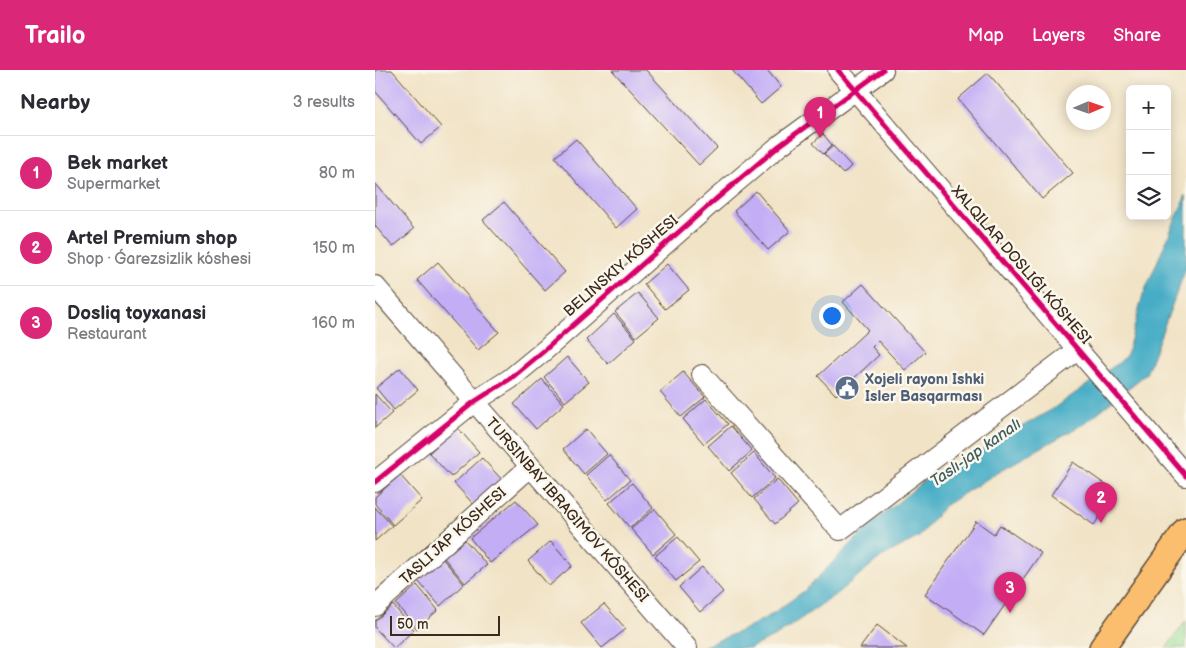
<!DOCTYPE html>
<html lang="en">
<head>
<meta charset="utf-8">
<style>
	body { margin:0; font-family:"Balsamiq Sans",sans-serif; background:#f2f2f3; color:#2b2b33 }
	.controls { position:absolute; right:15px; top:15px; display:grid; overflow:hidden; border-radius:8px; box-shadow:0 2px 12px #0003 }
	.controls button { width:45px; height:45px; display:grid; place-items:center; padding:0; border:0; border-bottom:1px solid #e1e1e2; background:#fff; color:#2b2b33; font:25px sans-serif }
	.compass { position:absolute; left:691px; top:15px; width:45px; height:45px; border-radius:50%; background:#fff; box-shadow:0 2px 12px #0003; rotate:88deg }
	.scale { position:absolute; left:15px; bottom:12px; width:110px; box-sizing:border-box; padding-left:5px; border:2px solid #3b2a1e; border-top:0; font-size:14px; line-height:18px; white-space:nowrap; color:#3b2a1e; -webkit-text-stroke:4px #fbf7ec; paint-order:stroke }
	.you { position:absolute; left:456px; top:245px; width:18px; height:18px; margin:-12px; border:4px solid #fff; border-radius:50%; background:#1a73e8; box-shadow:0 0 0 8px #1a73e833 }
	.badge { display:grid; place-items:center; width:32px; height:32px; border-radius:50%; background:#db2777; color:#fff; font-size:16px; font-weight:700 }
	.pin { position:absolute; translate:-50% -41px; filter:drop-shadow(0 1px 2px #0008) }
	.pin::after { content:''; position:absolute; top:26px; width:18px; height:15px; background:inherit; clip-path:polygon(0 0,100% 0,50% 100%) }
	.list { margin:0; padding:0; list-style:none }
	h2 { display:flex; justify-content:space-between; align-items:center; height:65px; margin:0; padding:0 20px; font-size:21px }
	h2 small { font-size:16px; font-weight:400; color:#7c7c81 }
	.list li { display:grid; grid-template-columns:32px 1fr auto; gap:15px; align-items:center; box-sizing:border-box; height:75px; padding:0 20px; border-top:1px solid #e1e1e2 }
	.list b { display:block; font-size:19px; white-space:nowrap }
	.list p { margin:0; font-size:16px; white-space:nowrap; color:#7c7c81 }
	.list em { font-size:16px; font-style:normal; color:#7c7c81 }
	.icon { flex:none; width:28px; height:28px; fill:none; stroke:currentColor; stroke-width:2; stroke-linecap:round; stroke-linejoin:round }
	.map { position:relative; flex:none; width:811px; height:578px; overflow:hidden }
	header { display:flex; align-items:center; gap:30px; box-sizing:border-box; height:70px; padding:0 25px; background:#db2777; color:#fff }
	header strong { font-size:24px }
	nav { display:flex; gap:28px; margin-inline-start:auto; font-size:18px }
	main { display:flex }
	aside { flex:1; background:#fff }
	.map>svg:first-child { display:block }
	.green { fill:#99dd95; stroke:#6a845a }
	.water { fill:#46adc6; stroke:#406c72 }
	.building { fill:#c3aef6 }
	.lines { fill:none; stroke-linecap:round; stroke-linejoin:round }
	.minor-casing { stroke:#564637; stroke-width:22 }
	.major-casing { stroke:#564637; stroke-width:28 }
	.minor { stroke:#fff; stroke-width:20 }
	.major { stroke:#fbbe6e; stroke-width:25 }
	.cycleway-casing { stroke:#fbf7ec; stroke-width:8 }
	.cycleway { stroke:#d6006c; stroke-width:5 }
	.labels { text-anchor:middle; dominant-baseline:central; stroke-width:5; stroke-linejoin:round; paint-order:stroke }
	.street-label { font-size:15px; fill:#3b2a1e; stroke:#fbf7ec }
	.service-label { font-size:15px; font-weight:bold; fill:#4e5e75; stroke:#fbf7ec; text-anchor:start }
	.water-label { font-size:16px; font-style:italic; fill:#3f5e61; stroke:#fbf7ec }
</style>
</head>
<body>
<header>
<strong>Trailo</strong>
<nav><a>Map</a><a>Layers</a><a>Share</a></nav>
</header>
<main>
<aside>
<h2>Nearby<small>3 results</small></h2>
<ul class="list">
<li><span class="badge">1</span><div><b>Bek market</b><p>Supermarket</p></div><em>80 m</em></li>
<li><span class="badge">2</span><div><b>Artel Premium shop</b><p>Shop · Ǵarezsizlik kóshesi</p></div><em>150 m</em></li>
<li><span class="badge">3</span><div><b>Dosliq toyxanasi</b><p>Restaurant</p></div><em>160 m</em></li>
</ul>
</aside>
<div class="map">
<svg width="811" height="578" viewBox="0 0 811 578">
	<rect width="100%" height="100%" fill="#fbf7ec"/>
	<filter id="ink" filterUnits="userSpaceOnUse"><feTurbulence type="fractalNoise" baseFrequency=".02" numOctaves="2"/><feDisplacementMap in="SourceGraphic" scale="10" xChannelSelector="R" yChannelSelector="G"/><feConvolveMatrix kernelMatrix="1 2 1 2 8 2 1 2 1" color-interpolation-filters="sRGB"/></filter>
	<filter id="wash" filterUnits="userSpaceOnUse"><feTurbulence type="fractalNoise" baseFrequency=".0096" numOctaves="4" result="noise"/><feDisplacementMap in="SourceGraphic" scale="20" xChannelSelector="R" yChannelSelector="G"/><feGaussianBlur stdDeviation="1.12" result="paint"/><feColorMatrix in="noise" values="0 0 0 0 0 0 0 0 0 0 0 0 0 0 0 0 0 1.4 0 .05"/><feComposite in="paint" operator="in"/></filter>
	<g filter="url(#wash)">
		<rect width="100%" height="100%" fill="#f1e3c6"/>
		<path class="green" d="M811,551V578H791Z"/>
		<path class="water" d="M811,125V198L771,304L710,353L628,399L569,436L544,467L506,487L460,525L401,566L375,578H325L370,559L394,546L429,521L494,456L560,402L594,387L676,340L745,292L752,284L768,225Z"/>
		<g id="blocks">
			<path class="building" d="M0,0H17L66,57L46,74L0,21Z
				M237,0H271L342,78L324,95Z
				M357,0H392L406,17L386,34Z
				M613,3L698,103L667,129L583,29Z
				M448,64L457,75L448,84L438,73Z
				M201,69L262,139L241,158L180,87Z
				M458,76L476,96L468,104L449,84Z
				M0,113L39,159L18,177L0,156Z
				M381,121L415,161L393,180L359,141Z
				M129,132L190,202L170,220L108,150Z
				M63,192L124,262L103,280L42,210Z
				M292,194L314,220L290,239L269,214Z
				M488,214L550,282L530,300L503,271L497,277L504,285L461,325L443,306L493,260L468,232Z
				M263,223L284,248L261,267L240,242Z
				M239,244L261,269L233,294L211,270Z
				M192,287L214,312L190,332L169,307Z
				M25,298L43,320L19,340L1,318Z
				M308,302L330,327L306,347L285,322Z
				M167,309L189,334L161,359L139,334Z
				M0,324L17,343L0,358Z
				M331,329L353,354L329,374L308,349Z
				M356,356L377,381L354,401L333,376Z
				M82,357L104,382L76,407L54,383Z
				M211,359L232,384L209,404L188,379Z
				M379,383L400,408L377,428L356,403Z
				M234,385L255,410L232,430L211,405Z
				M107,388L129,412L101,437L79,413Z
				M698,392L731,415L732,435L719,455L676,425Z
				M25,405L47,430L18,455L0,434V427Z
				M402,409L423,434L400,454L379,429Z
				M257,413L278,438L255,458L234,433Z
				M141,430L163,455L115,493L95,468Z
				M0,437L17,456L0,471Z
				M280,439L301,464L278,484L256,459Z
				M601,451L619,464L625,455L666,483L609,565L550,524Z
				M303,467L324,492L301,511L280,486Z
				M90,470L112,495L90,513L69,488Z
				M176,471L197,496L174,516L153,491Z
				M68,489L89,514L65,536L43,511Z
				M327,497L348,522L325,542L304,517Z
				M42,515L63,540L42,559L21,534Z
				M229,534L251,559L227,578L206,553Z
				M18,535L39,560L19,578L0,558V551Z
				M502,555L532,578H485Z"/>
		</g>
	</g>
	<g filter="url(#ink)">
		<use href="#blocks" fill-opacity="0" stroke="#564637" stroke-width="1"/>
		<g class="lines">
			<defs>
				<path id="minor" d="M463,0L811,406
					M0,216L312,578
					M327,305L465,460L702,280
					M0,412L99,332L135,309L170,280L340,130L404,76L508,0
					M0,536L155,397"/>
				<path id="major" d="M727,578L811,460"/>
			</defs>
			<use href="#minor" class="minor-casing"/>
			<use href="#major" class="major-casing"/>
			<use href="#minor" class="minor"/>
			<use href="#major" class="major"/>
			<defs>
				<path id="cycleway" d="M463,0L811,406
					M0,412L99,332L135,309L170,280L340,130L404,76L508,0"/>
			</defs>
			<use href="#cycleway" class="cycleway-casing"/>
			<use href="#cycleway" class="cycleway"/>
		</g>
	</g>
	<defs>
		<symbol id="civic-disc" viewBox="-11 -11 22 22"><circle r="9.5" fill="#5c6f8a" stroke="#fbf7ec"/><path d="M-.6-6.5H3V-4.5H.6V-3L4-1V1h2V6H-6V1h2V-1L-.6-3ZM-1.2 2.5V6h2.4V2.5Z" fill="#fff"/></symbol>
	</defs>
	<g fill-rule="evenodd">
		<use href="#civic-disc" x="458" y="304" width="28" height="28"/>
	</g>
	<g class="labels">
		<g class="street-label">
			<text transform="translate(646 195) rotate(49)">XALQILAR DOSLIǴI KÓSHESI</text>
			<text transform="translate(246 196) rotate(-41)">BELINSKIY KÓSHESI</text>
			<text transform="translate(192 440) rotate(49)">TURSINBAY IBRAGIMOV KÓSHESI</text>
			<text transform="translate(78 466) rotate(-42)">TASLI JAP KÓSHESI</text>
		</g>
		<g class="service-label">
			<text x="490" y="309">Xojeli rayonı Ishki<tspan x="490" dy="17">Isler Basqarması</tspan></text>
		</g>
		<g class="water-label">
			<text transform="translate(601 383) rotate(-35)">Taslı-jap kanalı</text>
		</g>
	</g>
</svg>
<div class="controls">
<button>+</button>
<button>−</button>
<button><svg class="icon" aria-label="layers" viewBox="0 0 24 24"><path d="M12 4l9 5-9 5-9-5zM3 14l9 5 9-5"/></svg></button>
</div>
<svg class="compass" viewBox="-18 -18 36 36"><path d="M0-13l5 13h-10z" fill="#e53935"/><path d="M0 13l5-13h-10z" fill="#7c7c81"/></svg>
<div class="scale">50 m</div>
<div class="you"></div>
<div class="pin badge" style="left:445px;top:68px">1</div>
<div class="pin badge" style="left:726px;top:453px">2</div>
<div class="pin badge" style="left:635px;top:543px">3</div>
</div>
</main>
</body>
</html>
